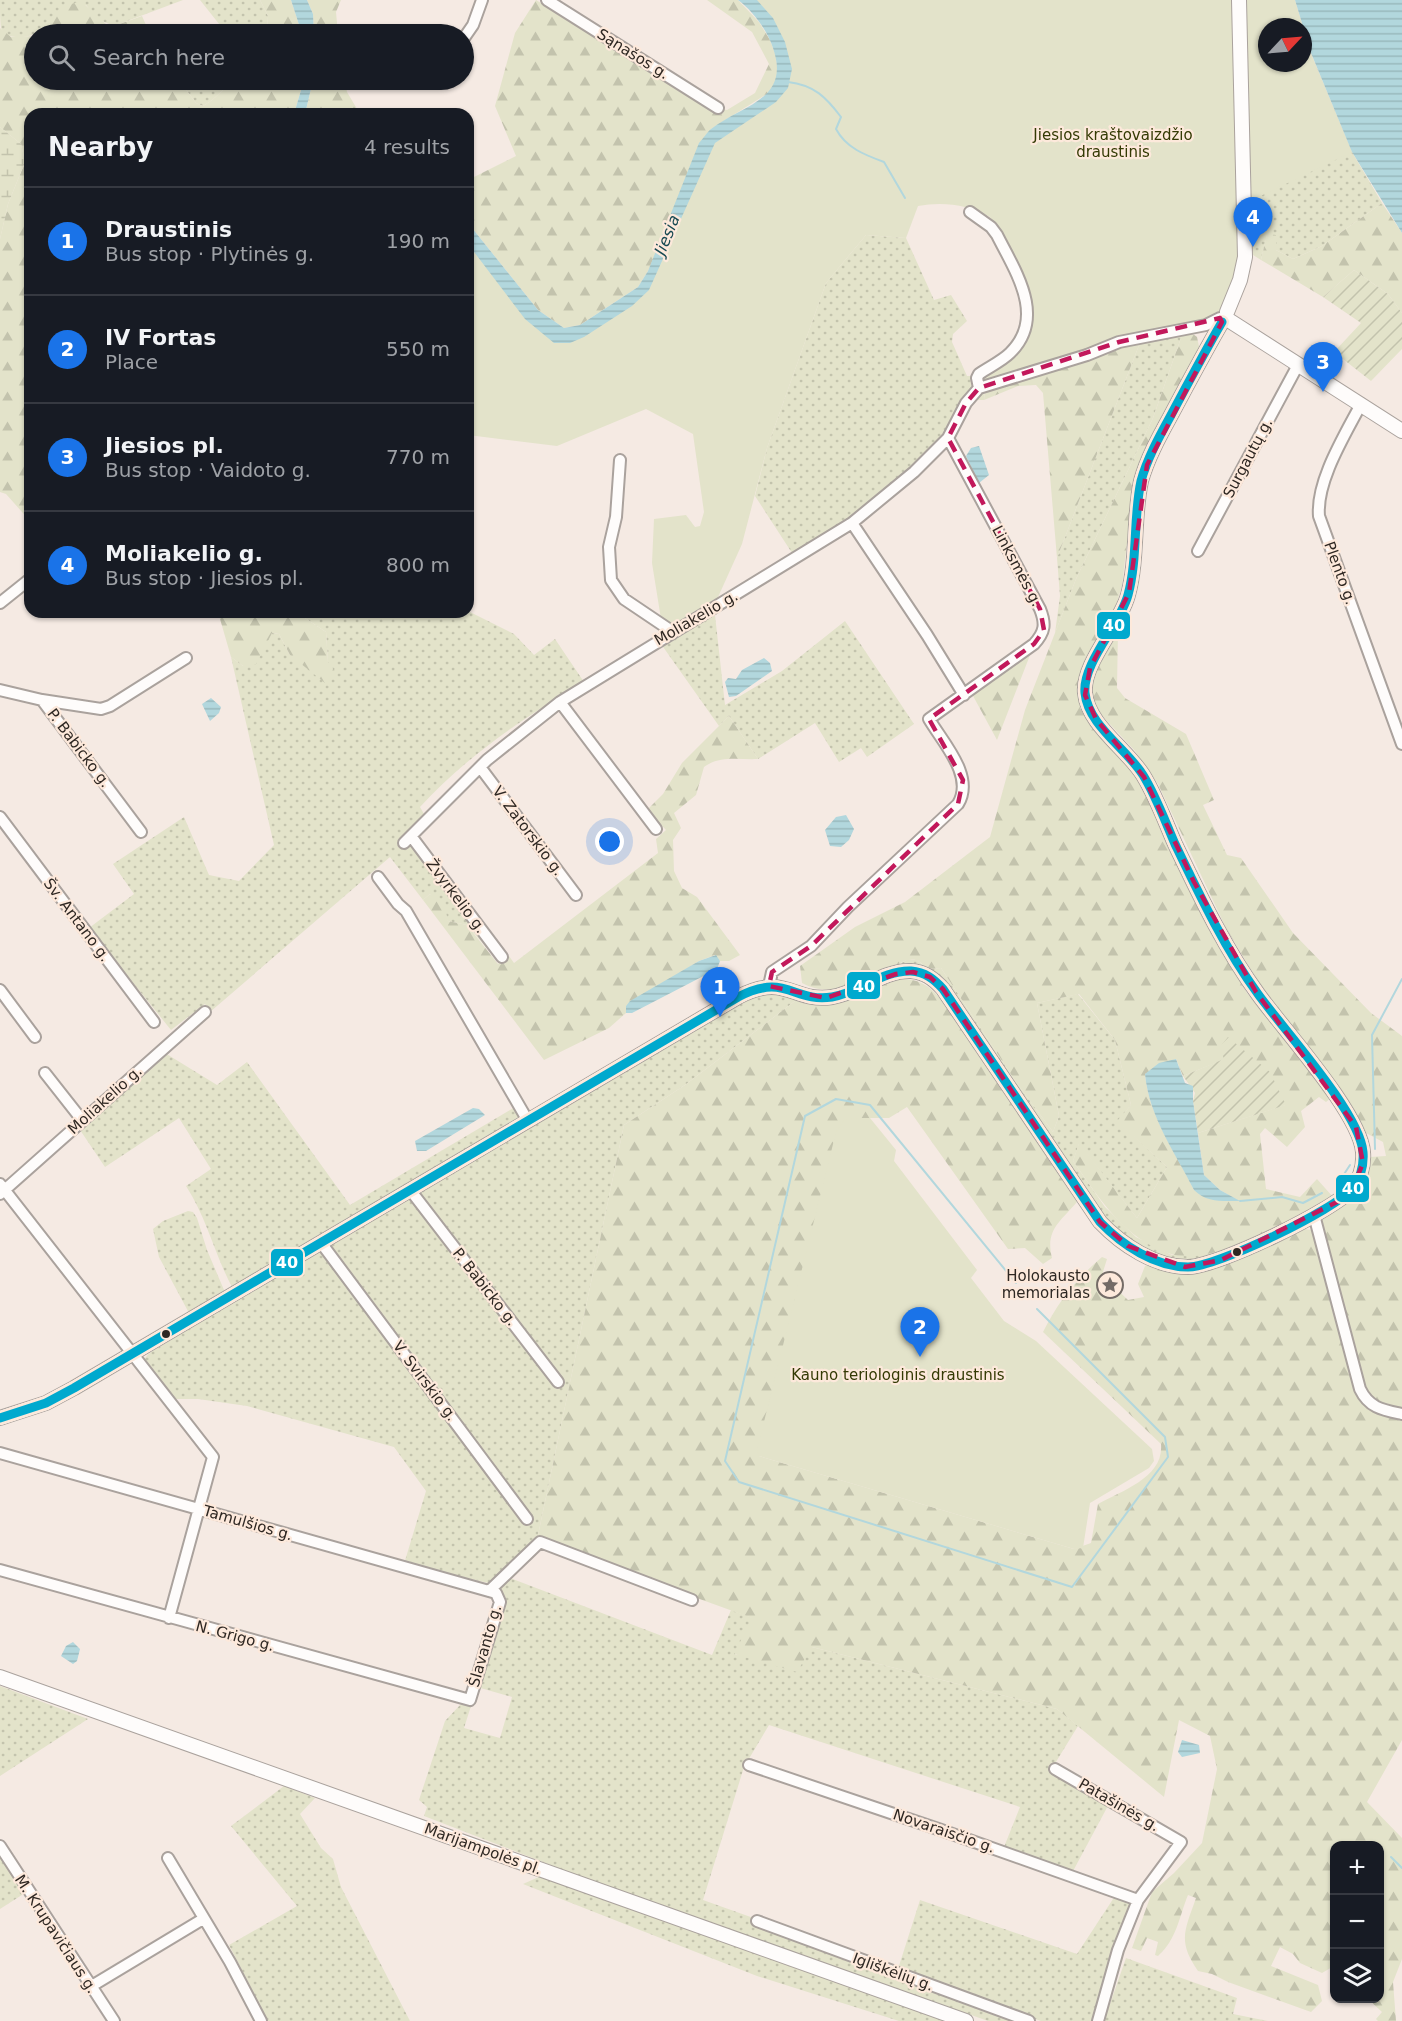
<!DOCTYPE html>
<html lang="en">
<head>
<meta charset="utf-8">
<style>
	body { margin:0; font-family:"DejaVu Sans",sans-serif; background:#20242c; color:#f1f3f6 }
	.controls { position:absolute; right:18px; bottom:18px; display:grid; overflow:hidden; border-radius:12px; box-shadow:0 2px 4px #0004 }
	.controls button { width:54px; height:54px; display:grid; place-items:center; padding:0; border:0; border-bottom:2px solid #363941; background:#171b24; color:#f1f3f6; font:30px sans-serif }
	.compass { position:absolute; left:1258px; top:18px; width:54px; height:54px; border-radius:50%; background:#171b24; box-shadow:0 2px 4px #0004; rotate:64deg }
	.you { position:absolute; left:610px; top:842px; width:21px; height:21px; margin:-15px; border:4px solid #fff; border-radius:50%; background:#1a73e8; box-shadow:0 0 0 9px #1a73e833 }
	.badge { display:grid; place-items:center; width:39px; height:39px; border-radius:50%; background:#1a73e8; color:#fff; font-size:20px; font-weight:700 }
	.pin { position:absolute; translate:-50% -50px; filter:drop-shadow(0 2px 3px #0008) }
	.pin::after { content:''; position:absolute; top:32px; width:21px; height:18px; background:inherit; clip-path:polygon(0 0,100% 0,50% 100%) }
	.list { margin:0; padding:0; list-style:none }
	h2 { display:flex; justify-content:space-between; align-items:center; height:78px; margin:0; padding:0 24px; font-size:26px }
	h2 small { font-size:20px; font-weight:400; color:#9ea1a6 }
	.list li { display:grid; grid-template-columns:39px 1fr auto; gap:18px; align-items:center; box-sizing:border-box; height:108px; padding:0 24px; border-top:2px solid #363941 }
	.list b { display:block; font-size:22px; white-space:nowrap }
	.list p { margin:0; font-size:20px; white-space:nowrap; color:#9ea1a6 }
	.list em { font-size:20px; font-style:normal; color:#9ea1a6 }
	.icon { flex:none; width:33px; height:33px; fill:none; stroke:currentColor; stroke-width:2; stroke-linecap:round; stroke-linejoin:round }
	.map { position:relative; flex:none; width:1402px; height:2021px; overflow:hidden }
	.search { position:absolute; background:#171b24; box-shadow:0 2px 4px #0004; left:24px; top:24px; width:450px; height:66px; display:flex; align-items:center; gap:15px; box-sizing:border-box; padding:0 21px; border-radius:33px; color:#9ea1a6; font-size:22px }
	.panel { position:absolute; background:#171b24; box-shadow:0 2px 4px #0004; left:24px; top:108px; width:450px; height:510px; border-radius:18px }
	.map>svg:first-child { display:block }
	.grass { fill:url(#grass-dots) }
	.forest { fill:url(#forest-firs); fill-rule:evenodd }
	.wetland { fill:url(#wetland-marsh) }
	.park { fill:#e3e3ca; fill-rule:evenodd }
	.garden { fill:url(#garden-furrows) }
	.water { fill:url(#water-rules) }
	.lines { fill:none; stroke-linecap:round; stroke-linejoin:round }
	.stream { stroke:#b2d7dd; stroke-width:2 }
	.minor-casing { stroke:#aaa29d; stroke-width:14 }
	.major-casing { stroke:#aaa29d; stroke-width:16 }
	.minor { stroke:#fefcfb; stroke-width:10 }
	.major { stroke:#fefcfb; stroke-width:14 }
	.bus-1-casing { stroke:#fde9db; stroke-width:14 }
	.bus-1 { stroke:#00a9ce; stroke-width:9 }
	.marked { fill:none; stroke:#c2185b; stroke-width:4.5; stroke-dasharray:12 8; stroke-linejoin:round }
	.bus-dot { fill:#2e2722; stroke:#fde9db; stroke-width:2 }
	.labels { text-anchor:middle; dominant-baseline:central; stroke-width:4.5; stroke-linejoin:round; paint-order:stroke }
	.street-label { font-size:15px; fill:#2e2722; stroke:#fde9db }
	.park-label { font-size:15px; fill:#343a04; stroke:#fde9db }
	.poi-label { font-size:15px; fill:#2e2722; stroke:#fde9db; text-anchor:end }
	.water-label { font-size:16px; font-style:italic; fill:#174952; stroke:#fde9db }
	.line-badge { stroke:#fde9db; stroke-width:2 }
	.badge-label { font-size:16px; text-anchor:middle; font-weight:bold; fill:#fff }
</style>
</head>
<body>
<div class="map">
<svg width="1402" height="2021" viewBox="0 0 1402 2021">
	<defs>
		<pattern id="grass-dots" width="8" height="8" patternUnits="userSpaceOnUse" patternTransform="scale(1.5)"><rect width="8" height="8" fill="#e3e3ca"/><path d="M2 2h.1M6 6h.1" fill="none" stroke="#c3c3ad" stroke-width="1.8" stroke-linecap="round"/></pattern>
		<pattern id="forest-firs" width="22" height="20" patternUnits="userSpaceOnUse" patternTransform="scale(1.5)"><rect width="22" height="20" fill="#e3e3ca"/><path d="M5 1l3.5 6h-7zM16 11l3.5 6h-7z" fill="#c3c3ad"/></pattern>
		<pattern id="wetland-marsh" width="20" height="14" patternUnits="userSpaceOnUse" patternTransform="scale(1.5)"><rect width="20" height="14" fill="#e3e3ca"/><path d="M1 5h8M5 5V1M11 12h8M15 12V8" fill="none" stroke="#c3c3ad"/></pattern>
		<pattern id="garden-furrows" width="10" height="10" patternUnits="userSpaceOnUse" patternTransform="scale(1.5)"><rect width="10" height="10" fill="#e3e3ca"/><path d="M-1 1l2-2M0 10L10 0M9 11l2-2" fill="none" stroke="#c3c3ad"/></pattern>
		<pattern id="water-rules" width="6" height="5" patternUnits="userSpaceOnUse" patternTransform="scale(1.5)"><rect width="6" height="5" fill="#b2d7dd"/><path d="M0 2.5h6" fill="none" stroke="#99b9bd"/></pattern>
	</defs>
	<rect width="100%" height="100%" fill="#f5eae3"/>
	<path class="grass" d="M0,0H183L114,26L97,19L86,5H69C51,23 41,38 16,37C10,37 3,34 1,28C0,21 0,8 0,0Z
		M200,0H260L268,16L267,34H227Z
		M1295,0L1311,54L1352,152L1382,203L1322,246L1293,259L1276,250L1267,235L1261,260L1253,255L1250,190L1316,153L1303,27Z
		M193,80H236C224,86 218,98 203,106L196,103L184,87Z
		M866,235L906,238L934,300L951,295L967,321L953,334L952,342L967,376H982L985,383L984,400H964C953,414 949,431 938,443C900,486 842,525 794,556L755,496L767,448L826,283Z
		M1182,335L1153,418L1076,579L1055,633L1060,596L1057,558L1141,340Z
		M468,611L514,634L534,655L555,639L584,682C523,718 468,755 420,807L424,814L400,840L415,845L494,951L491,953L467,925L448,921L430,894L423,900L390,857L210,1012L205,1004L171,1030L89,928L134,894L113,864L184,817L209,875L239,881L274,845L231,657L243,666L272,633L279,634L290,655L328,662L326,632L296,612Z
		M715,615L725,705L782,671L845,621L914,724L867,757L861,748L839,762L815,723L758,759L729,716L719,726L661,644Z
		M908,959L917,960L928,969L941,968L1016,1082L1053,1132L1059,1116L1037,1003L1078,994L1115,1040L1131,1105L1118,1121L1167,1167L1137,1218L1079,1144L1073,1161L1105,1207L1136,1237L1172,1255L1201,1254L1243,1244C1225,1252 1206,1262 1185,1263C1158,1264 1127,1239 1107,1223L934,975L887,972Z
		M770,993L799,998L685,1085L624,1125L537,1540L493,1584L404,1564L426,1491L394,1447L247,1406L198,1399H170L143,1363C146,1350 165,1347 173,1337L702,1023L747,999Z
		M165,1053L217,1085L247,1062L350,1205L515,1107L520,1117L233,1289C215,1256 207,1218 186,1186L211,1169L179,1118L105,1167L80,1130Z
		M188,1211L193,1212L197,1218L207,1250L224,1290L223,1295L189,1313L159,1257L153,1229L163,1221Z
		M510,1578L712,1655L731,1610L753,1618L735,1655L812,1647L1057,1709L1078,1726L1051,1770L1110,1802L1072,1873L1004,1847L1020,1807L769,1725L744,1767L703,1900L838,1948L836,1957L1019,2021H988L566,1871L424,1816L427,1807L419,1800L445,1721L461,1704L471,1706L464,1728L500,1738L512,1697L477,1687L498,1588Z
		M0,1686L88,1719L0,1776Z
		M284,1786L315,1798L300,1814L321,1848L333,1859L341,1887L410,2021H268L229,1945L297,1906L231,1826Z
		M0,1855L25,1893L0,1909Z
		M541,1876L948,2021H899L757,1976L523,1884Z
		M1115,1896L1129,1901L1132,1906L1119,1932L1094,2021H1041L898,1969L920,1900L1077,1954Z
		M1126,1958L1237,1998L1233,2014L1268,2021H1104Z"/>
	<path class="forest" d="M260,0H291L302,34H267L268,16Z
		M307,0H341L336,12L338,34H314L313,14Z
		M536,0L710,107L727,110L755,93L769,64L752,32L707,0H738L759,22L770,40L776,56L778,76L770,92L711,129L648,271L638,287L580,325L564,328L538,310L468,223V180L516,156L495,106L515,33Z
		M81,1L107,25L114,26L142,16L150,34H38L68,5Z
		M0,28L11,37L34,36V80H170L174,86L184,87L196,103L203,106C218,98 224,86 236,80H304L294,114H30V452L24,455L30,465V491L26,494L30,505V521L6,494L0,492V239L8,204L25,162L21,144L0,127Z
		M313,80H345L347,92L360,114H305Z
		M1382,203L1402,233V313L1388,294L1354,270L1323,297L1261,260L1267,234L1276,235V250L1293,259L1322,246Z
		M1193,334L1197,337L1200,351L1139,463L1133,492L1122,586L1112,618L1078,680L1080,708L1091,726L1123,756L1144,788L1190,887L1247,993L1331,1098L1326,1102L1319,1097L1301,1111L1305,1127L1287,1147L1265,1128L1260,1134L1266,1189L1300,1197L1317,1179L1333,1197C1301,1219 1210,1267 1171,1254C1125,1240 1099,1198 1073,1161L1079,1143L1137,1218L1167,1167L1117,1121L1131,1105L1115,1040L1079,994L1037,1003L1059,1116L1053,1132L1016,1082L941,968L928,969C922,964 916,957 908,960C900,961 894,969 887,972C861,984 828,998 802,983L800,966L855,927L905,902L990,837L1025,710L1076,579L1153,418L1182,335ZM1176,1059L1183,1076L1225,1059L1285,1105L1198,1133L1204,1175L1220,1190L1239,1201L1194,1190C1176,1152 1149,1117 1145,1074Z
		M1141,340L1057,558L1043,393L1036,385L1018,386L984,400L985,388L1074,365L1121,345Z
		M218,612H296L326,632L328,662L337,674L325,683L290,655L279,634L272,633L256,664L243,666L231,657Z
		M1118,631L1117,688L1125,698L1186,734L1214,800L1203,805L1227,855L1241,858L1293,933L1371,1013L1402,1036V1410L1381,1406L1363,1389L1320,1226L1321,1219C1346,1203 1370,1189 1370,1157L1386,1156L1383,1142L1366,1133L1356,1114L1262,988L1226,928L1158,784L1135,751L1093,706L1089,691L1092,673Z
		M1032,650L997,740L972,694Z
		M729,716L758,759C739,760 720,755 704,767L696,795L674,813L681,828L673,840L674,871L682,888L697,897L740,955L729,961H720L715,955L699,961L626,1006V1013L609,1028L544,1060L423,900L430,894L445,907L448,921L467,925L498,964L509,956L514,963L658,853L656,839L666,830L647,810L663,794L682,763Z
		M900,979C922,979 931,987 945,1004L1077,1202C1060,1222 1045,1230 1052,1258L1043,1264L1025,1248L1008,1249L907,1107L889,1118H859L759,1456L1074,1549L1091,1543L1098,1504C1123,1490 1164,1477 1161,1444L1043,1332C1058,1302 1076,1279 1102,1257L1107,1259L1102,1275L1128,1300L1144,1297L1138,1284L1145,1266L1150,1264L1171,1271L1303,1229L1314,1230L1360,1399L1366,1407L1402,1417V1740L1367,1802L1402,1838V1959L1393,1982L1396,2021H1378L1376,2019L1382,2012L1368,1999L1380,1998V1846H1334V1966L1322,1973L1300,1963L1293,1954L1280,1947L1271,1966L1318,1985L1322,2001L1311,2012L1228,1982L1212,1974L1198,1971C1177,1941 1185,1930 1196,1898L1188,1895C1179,1917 1177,1939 1158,1956L1155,1955L1158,1942L1147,1938L1141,1951L1132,1948L1152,1892L1174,1873L1202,1843L1217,1769L1210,1736L1179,1720L1164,1797L1057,1709L812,1647L797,1672L734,1654L752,1618L537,1540L624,1125L685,1085L799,998L877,985Z"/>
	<path class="wetland" d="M0,127L21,144L25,162L8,204L0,239Z"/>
	<path class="park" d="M744,0H1295L1311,54L1352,152L1250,201C1243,238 1241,289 1213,318C1202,330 1178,330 1162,332C1104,342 1041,366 985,383L982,376L1013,356L1030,317L1028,290L990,217C969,205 943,201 918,206L906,238L866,235L826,283L767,448L742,544L714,606L679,623L670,624L661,619L652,563L654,519L686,515L695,527L700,526L704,512L693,434L646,409L557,446L468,435V237L560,337L639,294L702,151L778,91L782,81L771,31ZM1267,27H1303V63H1267Z
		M859,1118H870L896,1150L894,1161L977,1270L971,1278L1004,1321L1036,1341L1152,1449L1154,1461L1149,1468L1090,1503L1083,1548L1074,1549L759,1456L757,1450L836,1132L844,1120Z"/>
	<path class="garden" d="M1354,270L1388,294L1402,313V349L1371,381L1334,352L1361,323L1323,297Z
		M1228,1037L1270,1072L1286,1105L1198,1133L1193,1101L1195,1093L1183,1076L1224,1059L1220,1047Z"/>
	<path class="water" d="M291,0H307L313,14L314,34H302Z
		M738,0H757L773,18L785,42L792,69L788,88L776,102L715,143L649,290L632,306L584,337L570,343H554L525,319L468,244V223L538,310L564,328L580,325L638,287L648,271L699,143C703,139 707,132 711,129C743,104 791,100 773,48C767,30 753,11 738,0Z
		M1295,0H1402V233L1352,152L1311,53Z
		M304,80H313L305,114H294Z
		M979,446L989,475L979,483L966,456L971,448Z
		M764,658L770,663L772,671L736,696L729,697L725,682L728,678L736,679L742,670Z
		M211,698L221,707L219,713L210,721L202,704Z
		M846,815L854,829L849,840L841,847L830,846L825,830L836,817Z
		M716,955L720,961L717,969L632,1013H626V1006L630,1001L699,961Z
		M1176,1059L1185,1083L1193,1086V1101L1204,1175L1220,1190L1240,1201C1223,1201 1207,1203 1194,1190C1175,1152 1149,1117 1145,1074L1159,1063Z
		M473,1108L479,1109L485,1115L426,1151H417L415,1141Z
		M73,1642L80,1649L77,1661L73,1664L61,1656L66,1646Z
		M1182,1740L1199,1745L1200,1753L1182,1757L1178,1752Z"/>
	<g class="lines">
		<path class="stream" d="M788,82C814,85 826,97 841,117L836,129C846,148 865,155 884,162L905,198
			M1375,1149L1372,1035L1402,979
			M1337,1185L1350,1165
			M1240,1201L1282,1197L1303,1203L1322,1193
			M1016,1283L870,1105L836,1099L805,1116L725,1461L739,1482L1072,1587L1168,1457L1165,1437L1037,1309
			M1391,1857L1402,1868"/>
		<defs>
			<path id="minor" d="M547,0L718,108
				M464,38L473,25L482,0
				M970,212L991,227L997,235C1015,271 1047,317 1010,353C1002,361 989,367 979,374L977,378L979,388
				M1361,404C1345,435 1316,481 1319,516L1402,744
				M620,460L616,517L609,547L611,580L624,599L673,632
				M852,523L927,635L964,695
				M1198,551L1298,365
				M0,603L30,579
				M0,690L42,700L141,832
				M42,700L101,709L110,706L186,658
				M560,702L656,829
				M480,767L576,895
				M0,817L154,1022
				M411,836L502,957
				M404,843L487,760L560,702L852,523L914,472L948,438L966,403L979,388L1087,355L1119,342L1206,325L1220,318
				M378,877L398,904L406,911L528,1121
				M769,986L772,972L811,946L848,907L958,804C975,776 943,743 929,719L1034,644C1045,632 1046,624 1040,609L948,438
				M0,990L35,1037
				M45,1073L82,1120
				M0,1184L213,1457L169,1618
				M411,1191L558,1382
				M0,1194L205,1012
				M1314,1215L1360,1389C1369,1408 1383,1410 1402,1414
				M322,1244L527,1519
				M0,1453L496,1593L500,1602L470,1700L0,1570
				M489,1591L540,1542L692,1600
				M749,1765L941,1830L1138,1900
				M1055,1769L1181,1842L1138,1900L1118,1950L1098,2021
				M0,1846L114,2021
				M168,1858L230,1962L261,2021
				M757,1921L1029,2021
				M90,1987L203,1919"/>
			<path id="major" d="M1227,312L1240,280L1245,257L1239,0
				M1230,321L1402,431
				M0,1418L46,1403L74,1388L738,997C786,972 793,1003 832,997C859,993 883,970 911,971C925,972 934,979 943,989L1100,1222C1122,1245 1155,1267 1188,1267C1217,1267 1335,1210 1353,1188C1361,1177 1364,1165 1363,1152C1360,1113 1283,1029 1258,994C1225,949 1199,894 1175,844C1165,821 1156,796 1143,775C1126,748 1088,725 1085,693C1082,663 1120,625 1128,595C1138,558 1133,518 1141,481C1147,459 1159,437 1170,417C1187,385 1204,353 1222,322
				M0,1677L966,2021"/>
		</defs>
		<use href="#minor" class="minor-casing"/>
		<use href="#major" class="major-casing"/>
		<use href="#minor" class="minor"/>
		<use href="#major" class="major"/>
		<defs>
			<path id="bus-1" d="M0,1418L46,1403L74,1388L738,997C786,972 793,1003 832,997C859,993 883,970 911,971C925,972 934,979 943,989L1100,1222C1122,1245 1155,1267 1188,1267C1217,1267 1335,1210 1353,1188C1361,1177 1364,1165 1363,1152C1360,1113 1283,1029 1258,994C1225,949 1199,894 1175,844C1165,821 1156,796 1143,775C1126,748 1088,725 1085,693C1082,663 1120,625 1128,595C1138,558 1133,518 1141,481C1147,459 1159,437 1170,417C1187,385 1204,353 1222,322"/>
		</defs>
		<use href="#bus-1" class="bus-1-casing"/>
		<use href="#bus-1" class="bus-1"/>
	</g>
	<path class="marked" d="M1220,318L1222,322L1147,465L1129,593L1090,668L1085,695L1096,719L1144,777L1194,882L1256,992L1356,1127L1363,1163L1353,1187L1337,1202L1221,1260L1185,1267L1128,1246L1100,1222L943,989L930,977L913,972L896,974L826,998L769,986L772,972L811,946L958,804L963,780L929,719L1034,644L1044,630L1040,609L948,438L966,403L979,388L1119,342Z"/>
	<defs>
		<symbol id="sight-ring" viewBox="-11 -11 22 22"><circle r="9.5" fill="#fde9db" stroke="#746b66" stroke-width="1.5"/><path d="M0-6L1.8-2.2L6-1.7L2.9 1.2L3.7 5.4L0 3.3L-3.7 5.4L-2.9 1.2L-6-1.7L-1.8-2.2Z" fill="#746b66"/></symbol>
	</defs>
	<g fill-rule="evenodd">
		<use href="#sight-ring" x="1095" y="1270" width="30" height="30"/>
	</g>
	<g class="bus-dot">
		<circle cx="1237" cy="1252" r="5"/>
		<circle cx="166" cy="1334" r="5"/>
	</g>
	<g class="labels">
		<g class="street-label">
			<text transform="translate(633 54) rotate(32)">Sąnašos g.</text>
			<text transform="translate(1248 458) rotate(-62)">Surgautų g.</text>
			<text transform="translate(1017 566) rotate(62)">Linksmės g.</text>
			<text transform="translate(1340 573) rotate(70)">Plento g.</text>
			<text transform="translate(696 618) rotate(-30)">Moliakelio g.</text>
			<text transform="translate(79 748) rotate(53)">P. Babicko g.</text>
			<text transform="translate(528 831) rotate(53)">V. Zatorskio g.</text>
			<text transform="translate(456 896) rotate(53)">Žvyrkelio g.</text>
			<text transform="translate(77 920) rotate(53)">Šv. Antano g.</text>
			<text transform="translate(105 1100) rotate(-42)">Moliakelio g.</text>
			<text transform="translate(485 1287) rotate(52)">P. Babicko g.</text>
			<text transform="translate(425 1381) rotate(53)">V. Svirskio g.</text>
			<text transform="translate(248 1523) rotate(16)">Tamulšios g.</text>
			<text transform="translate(235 1636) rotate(15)">N. Grigo g.</text>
			<text transform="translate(485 1646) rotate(-74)">Šlavanto g.</text>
			<text transform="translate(1119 1805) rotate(30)">Patašinės g.</text>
			<text transform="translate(944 1831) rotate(19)">Novaraisčio g.</text>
			<text transform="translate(483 1849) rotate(20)">Marijampolės pl.</text>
			<text transform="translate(56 1934) rotate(57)">M. Krupavičiaus g.</text>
			<text transform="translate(893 1972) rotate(20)">Igliškėlių g.</text>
		</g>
		<g class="park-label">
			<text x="1113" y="135">Jiesios kraštovaizdžio<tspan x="1113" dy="17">draustinis</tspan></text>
			<text x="898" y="1375">Kauno teriologinis draustinis</text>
		</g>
		<g class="poi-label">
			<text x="1090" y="1276">Holokausto<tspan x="1090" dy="17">memorialas</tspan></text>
		</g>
		<g class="water-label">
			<text transform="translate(667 235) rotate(-68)">Jiesia</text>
		</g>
	</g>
	<g class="line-badge">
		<rect x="1096" y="611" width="35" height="29" rx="6" fill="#00a9ce"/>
		<rect x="846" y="971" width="35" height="29" rx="6" fill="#00a9ce"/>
		<rect x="1335" y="1174" width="35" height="29" rx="6" fill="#00a9ce"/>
		<rect x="270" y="1248" width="34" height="29" rx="6" fill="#00a9ce"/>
	</g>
	<g class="badge-label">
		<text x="1114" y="631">40</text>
		<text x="864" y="992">40</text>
		<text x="1353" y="1194">40</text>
		<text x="287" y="1268">40</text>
	</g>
</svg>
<div class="controls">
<button>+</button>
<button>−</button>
<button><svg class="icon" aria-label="layers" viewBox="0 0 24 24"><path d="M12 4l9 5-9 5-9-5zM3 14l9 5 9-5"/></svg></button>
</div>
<svg class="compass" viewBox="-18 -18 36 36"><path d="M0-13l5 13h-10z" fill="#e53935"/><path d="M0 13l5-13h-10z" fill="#9ea1a6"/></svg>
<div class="you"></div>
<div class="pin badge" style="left:720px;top:1017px">1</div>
<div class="pin badge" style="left:920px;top:1357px">2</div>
<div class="pin badge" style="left:1323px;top:392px">3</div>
<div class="pin badge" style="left:1253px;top:247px">4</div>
<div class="search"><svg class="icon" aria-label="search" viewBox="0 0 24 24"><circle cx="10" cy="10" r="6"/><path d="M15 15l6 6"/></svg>Search here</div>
<section class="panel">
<h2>Nearby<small>4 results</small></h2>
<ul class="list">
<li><span class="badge">1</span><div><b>Draustinis</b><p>Bus stop · Plytinės g.</p></div><em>190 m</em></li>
<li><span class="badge">2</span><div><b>IV Fortas</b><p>Place</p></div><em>550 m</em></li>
<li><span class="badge">3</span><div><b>Jiesios pl.</b><p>Bus stop · Vaidoto g.</p></div><em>770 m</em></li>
<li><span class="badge">4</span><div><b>Moliakelio g.</b><p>Bus stop · Jiesios pl.</p></div><em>800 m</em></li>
</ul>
</section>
</div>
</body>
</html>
